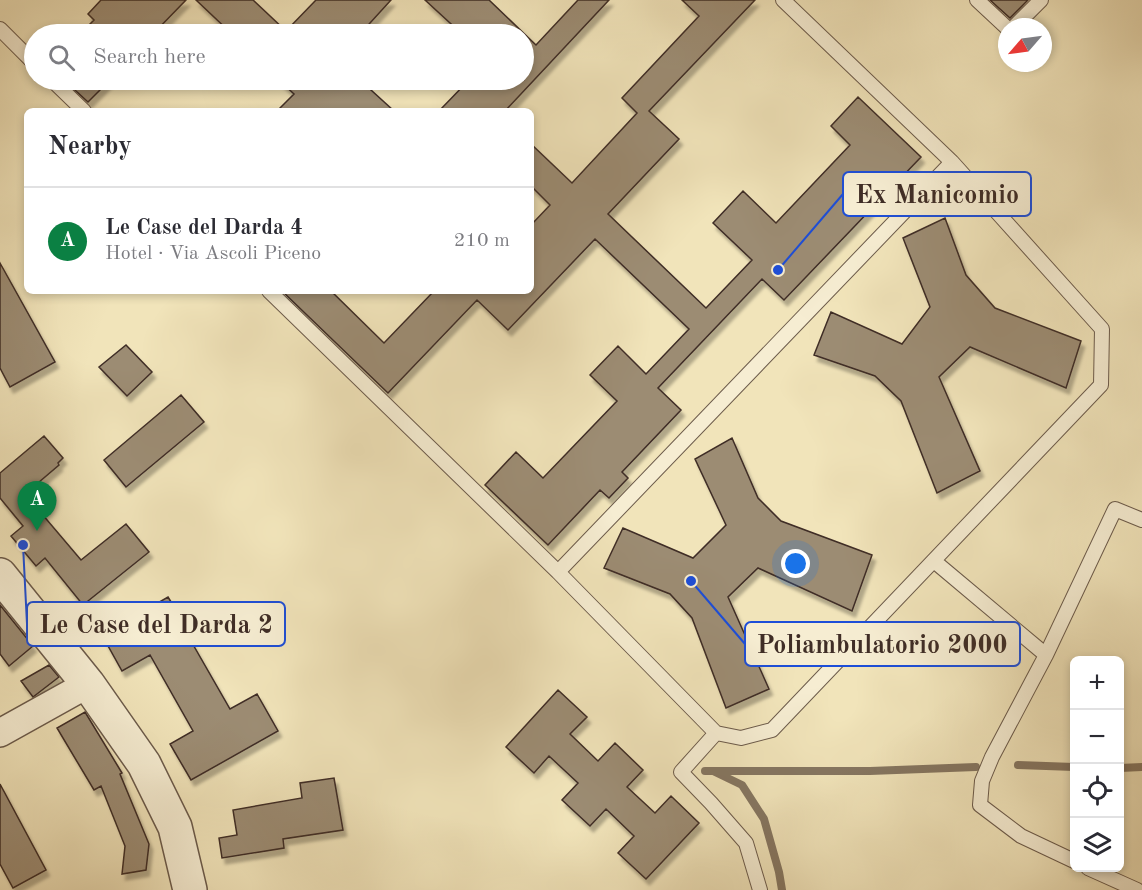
<!DOCTYPE html>
<html lang="en">
<head>
<meta charset="utf-8">
<style>
	body { margin:0; font-family:"Old Standard TT",serif; background:#f7f7f7; color:#2b2b33 }
	.controls { position:absolute; right:18px; bottom:18px; display:grid; overflow:hidden; border-radius:9px; box-shadow:0 3px 9px #0003 }
	.controls button { width:54px; height:54px; display:grid; place-items:center; padding:0; border:0; border-bottom:2px solid #e1e1e2; background:#fff; color:#2b2b33; font:30px sans-serif }
	.compass { position:absolute; left:998px; top:18px; width:54px; height:54px; border-radius:50%; background:#fff; box-shadow:0 3px 9px #0003; rotate:242deg }
	.you { position:absolute; left:796px; top:564px; width:21px; height:21px; margin:-15px; border:4px solid #fff; border-radius:50%; background:#1a73e8; box-shadow:0 0 0 9px #1a73e833 }
	.badge { display:grid; place-items:center; width:39px; height:39px; border-radius:50%; background:#0b8043; color:#fff; font-size:20px; font-weight:700 }
	.pin { position:absolute; translate:-50% -50px; filter:drop-shadow(0 2px 3px #0008) }
	.pin::after { content:''; position:absolute; top:32px; width:21px; height:18px; background:inherit; clip-path:polygon(0 0,100% 0,50% 100%) }
	.list { margin:0; padding:0; list-style:none }
	h2 { display:flex; justify-content:space-between; align-items:center; height:78px; margin:0; padding:0 24px; font-size:26px }
	h2 small { font-size:20px; font-weight:400; color:#7c7c81 }
	.list li { display:grid; grid-template-columns:39px 1fr auto; gap:18px; align-items:center; box-sizing:border-box; height:108px; padding:0 24px; border-top:2px solid #e1e1e2 }
	.list b { display:block; font-size:22px; white-space:nowrap }
	.list p { margin:0; font-size:20px; white-space:nowrap; color:#7c7c81 }
	.list em { font-size:20px; font-style:normal; color:#7c7c81 }
	.icon { flex:none; width:33px; height:33px; fill:none; stroke:currentColor; stroke-width:2; stroke-linecap:round; stroke-linejoin:round }
	.map { position:relative; flex:none; width:1142px; height:890px; overflow:hidden }
	.search { position:absolute; background:#fff; box-shadow:0 3px 9px #0003; left:24px; top:24px; width:510px; height:66px; display:flex; align-items:center; gap:15px; box-sizing:border-box; padding:0 21px; border-radius:33px; color:#7c7c81; font-size:22px }
	.panel { position:absolute; background:#fff; box-shadow:0 3px 9px #0003; left:24px; top:108px; width:510px; height:186px; border-radius:9px }
	.map>svg:first-child { display:block }
	.lines { fill:none; stroke-linecap:round; stroke-linejoin:round }
	.stream { stroke:#857661; stroke-width:8 }
	.building { fill:#9c8c73; stroke:#3f2d26; stroke-width:1.5; filter:url(#shadow) }
	.service-casing { stroke:#6c5b4b; stroke-width:16 }
	.minor-casing { stroke:#6c5b4b; stroke-width:30 }
	.tertiary-casing { stroke:#6c5b4b; stroke-width:36 }
	.service { stroke:#f6edd2; stroke-width:14 }
	.minor { stroke:#f6edd2; stroke-width:27 }
	.tertiary { stroke:#f6edd2; stroke-width:33 }
	.leader { fill:none; stroke:#1d4ed8; stroke-width:2 }
	.callout-dot { fill:#1d4ed8; stroke:#f6edd2; stroke-width:2 }
	.callout { fill:#f6edd2; stroke:#1d4ed8; stroke-width:2 }
	.callout-label { font-size:26px; text-anchor:middle; font-weight:bold; fill:#3f2d26 }
</style>
</head>
<body>
<div class="map">
<svg width="1142" height="890" viewBox="0 0 1142 890">
	<defs>
		<filter id="shadow"><feDropShadow dx="3.5" dy="6" stdDeviation="1.5" flood-color="#0004"/></filter>
	</defs>
	<rect width="100%" height="100%" fill="#f1e4ba"/>
	<filter id="stains"><feTurbulence type="fractalNoise" baseFrequency=".00333" numOctaves="4"/><feColorMatrix values="0 0 0 0 .2 0 0 0 0 .09 0 0 0 0 .02 0 0 0 .5 -.17"/></filter>
	<radialGradient id="worn" r=".72"><stop offset=".6" stop-color="#630" stop-opacity="0"/><stop offset="1" stop-color="#630" stop-opacity=".3"/></radialGradient>
	<g class="lines">
		<path class="stream" d="M1018,765L1074,767
			M1120,768L1142,767
			M705,771H713L742,785L764,819L779,872L782,890
			M713,771H870L976,767"/>
	</g>
	<path class="building" d="M101,0H186L153,34H80L94,20L88,14Z
		M196,0H253L286,31L316,0H391L360,34H232Z
		M425,0H489L536,45L578,0H609L505,111H439L469,80H524V34H462Z
		M682,0H755L649,111L679,139L608,214L706,308L752,260L713,223L743,191L776,223L850,145L831,126L858,97L921,157L784,300L762,279L658,388L681,410L622,472L628,478L609,498L600,490L548,545L485,485L516,452L543,478L617,401L590,375L618,346L646,374L689,329L595,239L508,330L477,300L388,393L282,291H331L384,343L434,291H531V225L550,205L531,186V144L572,183L637,113L622,98L699,16Z
		M990,0H1028L1010,18Z
		M64,80H110L88,102Z
		M279,80H360L394,111H277L294,94Z
		M945,218L966,275L995,308L1081,341L1066,388L970,347L939,377L980,471L937,493L901,401L875,376L814,355L831,312L902,344L930,307L903,238Z
		M0,263L55,362L10,387L0,368Z
		M126,345L152,372L127,396L99,367Z
		M181,395L204,422L126,487L104,460Z
		M44,436L63,458L58,463L59,465L25,494L81,560L126,524L149,552L83,605L45,558L36,566L11,536L23,526L0,498V473Z
		M732,438L758,498L781,521L872,555L852,611L758,568L728,597L769,689L726,708L692,618L670,594L604,568L623,528L693,558L726,525L695,459Z
		M168,597L179,615L200,603L210,621L187,634L230,709L257,694L278,731L191,780L170,744L193,731L150,655L122,671L102,635Z
		M0,605L33,646L9,666L0,654Z
		M49,665L59,677L33,697L21,681Z
		M558,690L587,717L570,734L598,761L615,743L643,770L627,787L655,813L671,796L699,823L646,879L618,853L634,836L606,809L590,826L562,800L578,783L549,756L534,773L506,747Z
		M85,712L122,773L120,774L149,844L146,870L122,874L125,846L101,786L94,790L57,728Z
		M334,778L343,830L283,839L284,848L222,858L219,838L237,835L233,810L302,798L300,783Z
		M0,784L46,870L13,888L0,864Z"/>
	<g class="lines">
		<defs>
			<path id="service" d="M977,0L1007,28
				M1014,27L1041,0
				M0,29L34,63
				M52,80L84,111
				M269,291L558,572L952,162L783,0
				M934,561L1046,655
				M558,572L716,733L741,738L772,730L1101,385L1102,329L952,162
				M716,733L681,772L711,803L746,843L760,890
				M1074,861L1021,836L980,805L982,781L992,757L1046,655L1115,509L1142,520
				M1088,868L1137,890"/>
			<path id="minor" d="M0,733L88,684"/>
			<path id="tertiary" d="M0,575L88,684L144,764L175,827L190,890"/>
		</defs>
		<use href="#service" class="service-casing"/>
		<use href="#minor" class="minor-casing"/>
		<use href="#tertiary" class="tertiary-casing"/>
		<use href="#service" class="service"/>
		<use href="#minor" class="minor"/>
		<use href="#tertiary" class="tertiary"/>
	</g>
	<path class="leader" d="M778 270L843 194M23 545L27 624M691 581L745 644"/>
	<g class="callout-dot">
		<circle cx="778" cy="270" r="6"/>
		<circle cx="23" cy="545" r="6"/>
		<circle cx="691" cy="581" r="6"/>
	</g>
	<g class="callout">
		<rect x="843" y="172" width="188" height="44" rx="6"/>
		<rect x="27" y="602" width="258" height="44" rx="6"/>
		<rect x="745" y="622" width="275" height="44" rx="6"/>
	</g>
	<g class="callout-label">
		<text x="937" y="203">Ex Manicomio</text>
		<text x="156" y="633">Le Case del Darda 2</text>
		<text x="882" y="653">Poliambulatorio 2000</text>
	</g>
	<rect width="100%" height="100%" filter="url(#stains)"/>
	<rect width="100%" height="100%" fill="url(#worn)"/>
</svg>
<div class="controls">
<button>+</button>
<button>−</button>
<button><svg class="icon" aria-label="locate" viewBox="0 0 24 24"><circle cx="12" cy="12" r="6"/><path d="M12 2v4M12 18v4M2 12h4M18 12h4"/></svg></button>
<button><svg class="icon" aria-label="layers" viewBox="0 0 24 24"><path d="M12 4l9 5-9 5-9-5zM3 14l9 5 9-5"/></svg></button>
</div>
<svg class="compass" viewBox="-18 -18 36 36"><path d="M0-13l5 13h-10z" fill="#e53935"/><path d="M0 13l5-13h-10z" fill="#7c7c81"/></svg>
<div class="you"></div>
<div class="pin badge" style="left:37px;top:531px">A</div>
<div class="search"><svg class="icon" aria-label="search" viewBox="0 0 24 24"><circle cx="10" cy="10" r="6"/><path d="M15 15l6 6"/></svg>Search here</div>
<section class="panel">
<h2>Nearby<small></small></h2>
<ul class="list">
<li><span class="badge">A</span><div><b>Le Case del Darda 4</b><p>Hotel · Via Ascoli Piceno</p></div><em>210 m</em></li>
</ul>
</section>
</div>
</body>
</html>
